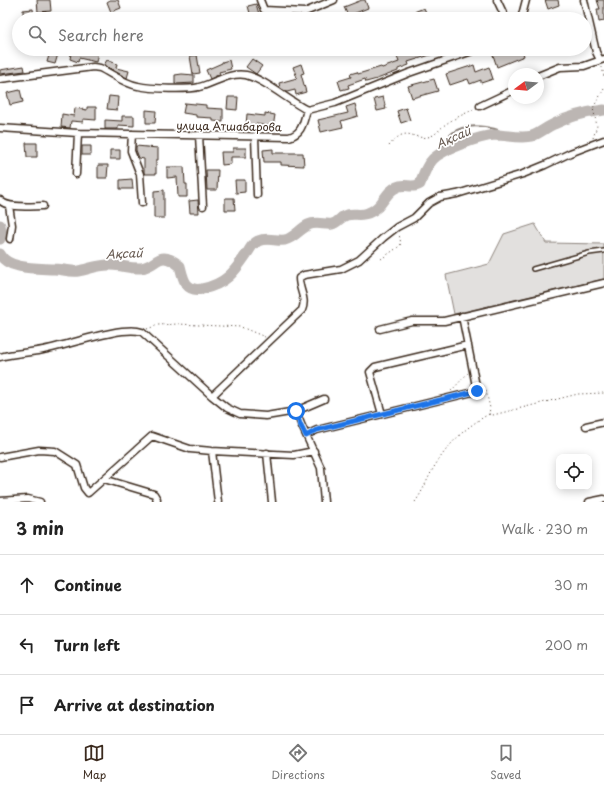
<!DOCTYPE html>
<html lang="en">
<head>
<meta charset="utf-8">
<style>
	body { margin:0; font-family:"Playpen Sans",sans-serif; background:#f6f6f6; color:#222 }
	.controls { position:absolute; right:12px; bottom:12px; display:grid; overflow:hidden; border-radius:8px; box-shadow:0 2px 10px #0003 }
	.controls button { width:36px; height:36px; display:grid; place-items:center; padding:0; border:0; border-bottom:1px solid #e0e0e0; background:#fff; color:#222; font:20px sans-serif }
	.compass { position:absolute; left:508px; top:68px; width:36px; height:36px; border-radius:50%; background:#fff; box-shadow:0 2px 10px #0003; rotate:254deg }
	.stop { position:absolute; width:12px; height:12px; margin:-9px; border:3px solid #1a73e8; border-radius:50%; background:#fff }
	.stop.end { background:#1a73e8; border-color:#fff; box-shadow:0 1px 4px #0008 }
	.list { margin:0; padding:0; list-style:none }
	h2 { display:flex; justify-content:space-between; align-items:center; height:52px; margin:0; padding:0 16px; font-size:17px }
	h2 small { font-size:13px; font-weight:400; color:#767676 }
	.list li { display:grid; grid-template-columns:26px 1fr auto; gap:12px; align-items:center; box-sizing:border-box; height:60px; padding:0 16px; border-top:1px solid #e0e0e0 }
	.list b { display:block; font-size:15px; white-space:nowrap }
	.list em { font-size:13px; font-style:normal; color:#767676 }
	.icon { flex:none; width:22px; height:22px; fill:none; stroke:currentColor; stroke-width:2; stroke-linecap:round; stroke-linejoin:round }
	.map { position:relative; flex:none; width:604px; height:502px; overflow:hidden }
	.search { position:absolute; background:#fff; box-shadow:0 2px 10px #0003; left:12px; right:12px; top:12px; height:44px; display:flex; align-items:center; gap:10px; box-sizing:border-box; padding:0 14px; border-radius:22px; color:#767676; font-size:15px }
	.sheet { height:232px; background:#fff }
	nav { display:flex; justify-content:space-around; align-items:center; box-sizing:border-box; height:56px; border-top:1px solid #e0e0e0; background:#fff; font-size:11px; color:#767676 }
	nav a { display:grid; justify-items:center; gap:2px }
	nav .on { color:#3b2a1e }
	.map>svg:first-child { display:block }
	.green { fill:#e2e0de; stroke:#8e857e }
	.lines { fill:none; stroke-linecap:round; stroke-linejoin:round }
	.stream { stroke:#887e77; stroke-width:2 }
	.river { stroke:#bcb6b3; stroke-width:11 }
	.building { fill:#cfcac7; stroke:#3b2a1e }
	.lane-casing { stroke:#3b2a1e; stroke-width:6 }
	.street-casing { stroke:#3b2a1e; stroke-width:9 }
	.path { stroke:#3b2a1e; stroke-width:1; stroke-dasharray:1 3; stroke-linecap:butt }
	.lane { stroke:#fff; stroke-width:3 }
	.street { stroke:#fff; stroke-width:6 }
	.route { stroke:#1a73e8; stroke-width:5 }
	.labels { text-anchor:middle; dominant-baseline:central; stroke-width:3.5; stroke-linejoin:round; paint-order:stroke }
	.street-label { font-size:11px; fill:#3b2a1e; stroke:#fff }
	.water-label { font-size:12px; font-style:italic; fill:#685b52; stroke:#fff }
</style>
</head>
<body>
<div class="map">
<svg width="604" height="502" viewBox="0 0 604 502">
	<rect width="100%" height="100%" fill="#fff"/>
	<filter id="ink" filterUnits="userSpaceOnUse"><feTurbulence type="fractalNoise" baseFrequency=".025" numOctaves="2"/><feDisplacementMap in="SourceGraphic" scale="8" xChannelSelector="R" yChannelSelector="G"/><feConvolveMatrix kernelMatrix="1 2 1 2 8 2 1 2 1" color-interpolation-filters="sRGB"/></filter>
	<g filter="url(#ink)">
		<path class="green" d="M535,224L546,243L604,244V279L454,314L446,275L489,264L504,234Z"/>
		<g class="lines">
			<path class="stream" d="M441,153C446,130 463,124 485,127C496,129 499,129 507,136"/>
			<path class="river" d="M0,225L2,233L0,239
				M0,254C8,270 38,268 54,269C61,269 70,272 78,271C89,269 100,264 111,265C122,265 130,269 141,268C158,266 158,248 180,266C183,278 185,292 202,289C227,284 235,271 248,252C251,247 252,244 258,241C267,237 275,241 285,240C294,238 300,229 308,225C316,221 324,225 332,224C338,223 341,216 347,215C354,213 361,216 368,213C384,207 384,192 397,187C405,183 412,189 420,184C423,175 426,166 433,159C443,149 480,136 495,135C508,135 520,139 532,136C540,133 547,127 554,124C570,116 587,112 604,110"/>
		</g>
		<path class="building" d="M37,0H50L51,11L38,12Z
			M110,0H118L121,8L111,12L107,2Z
			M362,0H365L368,8L348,16L344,7Z
			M545,0H558L559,5L548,9Z
			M597,0H604V21L599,22L597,9H600Z
			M256,4L259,14L251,17L248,6Z
			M424,8L429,19H417L414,12Z
			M33,9L34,19H23V10Z
			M72,49L89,53L90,50L98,52L96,62L79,58L78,62L70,59Z
			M394,49H399L401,55L419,49L446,50L408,62L409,65L398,69V71L377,79L366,82L365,79L348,85L349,88L341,90L338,81L351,77L350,74L357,72L358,74L381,67L382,68L399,62Z
			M512,49H522L524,56L497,67L493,55Z
			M50,52L58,54L55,64L47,62Z
			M197,55L200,73L193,74L190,56Z
			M252,59L262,66L256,74L246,67Z
			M107,60L117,64L116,68L129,71L127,78L104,65Z
			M229,60L231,69L219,72L220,74L210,79L206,70L222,63V62Z
			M301,64L304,73L301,74L306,92L296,95L295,90L287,92L280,88L279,83L297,78L293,67Z
			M474,65L476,72L489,67L493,79L481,83V80L470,84L468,79L450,85L446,74Z
			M24,66L25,71L0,74V70Z
			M182,74L194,75V83L175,84V75Z
			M434,79L438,91L412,98L408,86Z
			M20,90L23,102L10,105L7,93Z
			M109,96L118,97L117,110L107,109Z
			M228,97H238L237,110L227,109Z
			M383,97L386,109L377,111L374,99Z
			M185,103L206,105V108L223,109V122L213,121V118L196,117V115L183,113Z
			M355,104L358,116L341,121L343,127L321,132L318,120L348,113L346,107Z
			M87,107H96V120L83,119V122L71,121L70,128L61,127L62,114L74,116L75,108L87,110Z
			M406,108L410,120L401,123L397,111Z
			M146,110L156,111L155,123H146Z
			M265,113L275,115L273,127L256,124V126L246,125L247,114L265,116Z
			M122,116H134V126L118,125V129H105V120L122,121Z
			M26,143H37V157H27Z
			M82,146H91V155H82Z
			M136,146L158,148V160H156V174H144V159L139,158L136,150Z
			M233,148H246V157H231V164L222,165L221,152H233Z
			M273,149V153H303L304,166L281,165V162H264L263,150Z
			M110,150H120V159H110Z
			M98,165H108L107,178H98Z
			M167,167H184L185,184H187V197H178L177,177L167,178Z
			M206,170H218L217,190H207Z
			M132,179L133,189H120V180Z
			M235,180H245V192L236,193Z
			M164,190V218H154V191Z
			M225,198H234L235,210H225Z
			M198,200L199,213H190L189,201Z"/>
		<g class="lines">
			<defs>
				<path id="lane" d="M533,269L589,253L604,251"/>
				<path id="street" d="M260,0L264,10L305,12L334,0
					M497,0L506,19
					M584,0L596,52L600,60
					M521,19L526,0
					M538,76L560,67L584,66L604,59
					M0,79L93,67L100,68C112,74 125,84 138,86C150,89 189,90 199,87C215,83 229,72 246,75C264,79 289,101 307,110
					M480,106L514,90
					M0,128L78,133L289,137C303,133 303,122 307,110L335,103L409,73L478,49
					M132,134L131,151L140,174L142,203
					M199,135L203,206
					M255,136L257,195
					M76,174L78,133
					M0,200C7,209 32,206 43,206
					M9,206L12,225L10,239
					M380,329L412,321H444L604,283
					M0,357C14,353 28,353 43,350C66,346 122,325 142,332L212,396L227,408L240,414L266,416L296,411L324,399
					M212,396L302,310C307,298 299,291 299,278L304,275L341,269L359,260L383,238L397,227L414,218L429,203L440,197L457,194L523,174L545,165L570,153L604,140
					M296,411L301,424L321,468L324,502
					M382,414L370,372L375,367L468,345
					M586,426L604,422
					M306,435L317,430L477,391L462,316
					M212,451L218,502
					M267,453L272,502
					M0,457L39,450L55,451L77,465L84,488L88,493L152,436L190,449L212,451L294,455L314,451
					M104,479L154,494L157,499L156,502
					M0,501L28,499L40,502
					M589,502L604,499"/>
			</defs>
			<use href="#lane" class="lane-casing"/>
			<use href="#street" class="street-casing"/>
			<path class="path" d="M602,67L604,76
				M593,138L597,126L593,108L604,89
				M389,146C408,122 413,143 431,136C437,134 440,128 446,124C454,118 465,114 474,109
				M381,259L397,248L401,244L399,234
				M147,329L158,325L178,324L241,327L265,337
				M451,391L468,373
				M489,414L493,415L578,394L604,393
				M415,502C424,490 428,476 436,464C451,441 466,427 489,414L490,408L486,391L483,390"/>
			<use href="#lane" class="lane"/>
			<use href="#street" class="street"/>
		</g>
	</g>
	<g class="lines" filter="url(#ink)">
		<path class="route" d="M296,411L300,424L306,436L317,430L477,391"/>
	</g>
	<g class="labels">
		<g class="street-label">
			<text transform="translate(229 126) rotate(1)">улица Атшабарова</text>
		</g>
		<g class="water-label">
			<text transform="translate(453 137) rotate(-24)">Ақсай</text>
			<text transform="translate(124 253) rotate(-2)">Ақсай</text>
		</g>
	</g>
</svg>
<div class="controls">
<button><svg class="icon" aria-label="locate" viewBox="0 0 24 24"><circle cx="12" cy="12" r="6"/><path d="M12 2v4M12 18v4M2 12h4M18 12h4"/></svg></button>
</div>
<svg class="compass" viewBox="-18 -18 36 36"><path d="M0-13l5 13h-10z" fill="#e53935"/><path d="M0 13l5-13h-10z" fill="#767676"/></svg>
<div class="stop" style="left:296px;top:411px"></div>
<div class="stop end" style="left:477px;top:391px"></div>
<div class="search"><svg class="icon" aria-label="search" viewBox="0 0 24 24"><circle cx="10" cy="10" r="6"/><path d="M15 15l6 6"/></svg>Search here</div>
</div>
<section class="sheet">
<h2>3 min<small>Walk · 230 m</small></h2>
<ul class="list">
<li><svg class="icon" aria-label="ahead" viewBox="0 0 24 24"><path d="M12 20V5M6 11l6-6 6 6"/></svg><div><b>Continue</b></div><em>30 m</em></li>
<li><svg class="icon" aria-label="left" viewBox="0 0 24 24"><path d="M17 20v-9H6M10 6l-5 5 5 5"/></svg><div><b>Turn left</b></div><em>200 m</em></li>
<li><svg class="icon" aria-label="arrive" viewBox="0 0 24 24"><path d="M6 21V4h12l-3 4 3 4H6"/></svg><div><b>Arrive at destination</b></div></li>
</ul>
</section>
<nav>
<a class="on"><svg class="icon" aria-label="map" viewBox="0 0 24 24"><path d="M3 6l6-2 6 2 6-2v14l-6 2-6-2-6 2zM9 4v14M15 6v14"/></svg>Map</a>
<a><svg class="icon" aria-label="directions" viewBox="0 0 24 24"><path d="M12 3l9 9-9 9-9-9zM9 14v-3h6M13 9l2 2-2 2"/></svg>Directions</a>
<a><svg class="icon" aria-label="saved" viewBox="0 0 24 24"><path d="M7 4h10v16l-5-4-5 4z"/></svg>Saved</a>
</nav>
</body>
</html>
